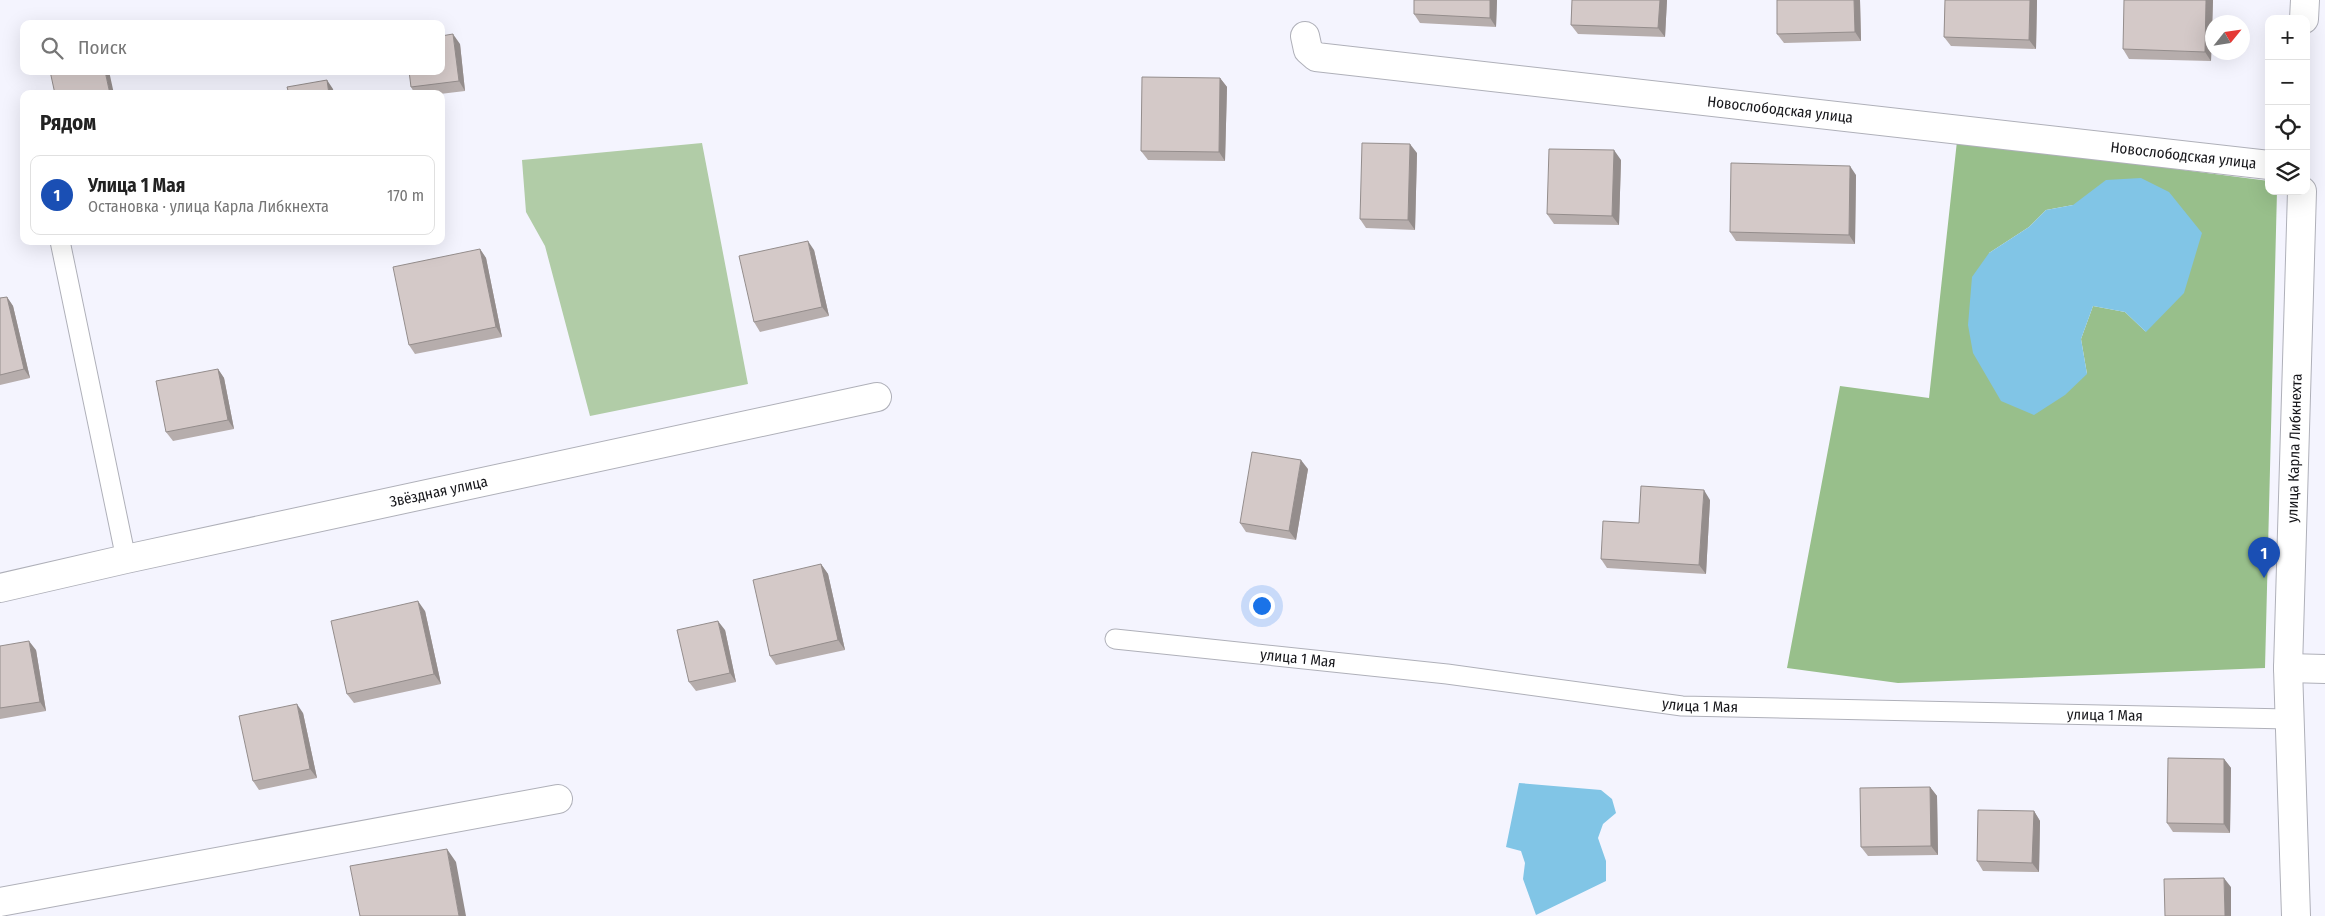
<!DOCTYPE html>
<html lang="ru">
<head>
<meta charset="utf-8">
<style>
	body { margin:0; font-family:"Fira Sans Condensed",sans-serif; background:#f6f6f6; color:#222 }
	.controls { position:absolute; right:15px; top:15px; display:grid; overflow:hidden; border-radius:10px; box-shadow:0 5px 20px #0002 }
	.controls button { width:45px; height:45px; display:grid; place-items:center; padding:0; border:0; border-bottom:1px solid #e0e0e0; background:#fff; color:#222; font:25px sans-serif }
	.compass { position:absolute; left:2205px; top:15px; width:45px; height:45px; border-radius:50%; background:#fff; box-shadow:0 5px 20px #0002; rotate:60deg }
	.you { position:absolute; left:1261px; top:605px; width:18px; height:18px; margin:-12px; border:4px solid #fff; border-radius:50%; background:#1a73e8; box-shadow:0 0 0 8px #1a73e833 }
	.badge { display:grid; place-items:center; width:32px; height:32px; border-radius:50%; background:#9259d1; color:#fff; font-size:16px; font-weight:700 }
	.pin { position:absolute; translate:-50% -41px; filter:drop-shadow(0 1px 2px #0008) }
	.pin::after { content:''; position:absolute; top:26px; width:18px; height:15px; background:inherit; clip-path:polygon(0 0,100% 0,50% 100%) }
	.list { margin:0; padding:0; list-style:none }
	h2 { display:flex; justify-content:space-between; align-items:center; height:65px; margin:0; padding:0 20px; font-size:21px }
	h2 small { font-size:16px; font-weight:400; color:#767676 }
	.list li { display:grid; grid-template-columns:32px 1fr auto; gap:15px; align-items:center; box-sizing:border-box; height:80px; margin:0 10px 10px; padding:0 10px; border:1px solid #e0e0e0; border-radius:10px }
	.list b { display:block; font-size:19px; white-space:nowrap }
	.list p { margin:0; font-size:16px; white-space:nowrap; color:#767676 }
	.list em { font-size:16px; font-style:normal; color:#767676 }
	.icon { flex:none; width:28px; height:28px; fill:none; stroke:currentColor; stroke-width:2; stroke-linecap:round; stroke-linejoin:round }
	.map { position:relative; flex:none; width:2325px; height:916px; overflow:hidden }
	.search { position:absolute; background:#fff; box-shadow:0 5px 20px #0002; left:20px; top:20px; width:425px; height:55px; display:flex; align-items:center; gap:12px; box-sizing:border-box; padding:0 18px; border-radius:10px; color:#767676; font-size:19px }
	.panel { position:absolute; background:#fff; box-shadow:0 5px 20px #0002; left:20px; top:90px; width:425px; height:155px; border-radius:10px }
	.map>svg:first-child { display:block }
	.green { fill:#b1cca7 }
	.forest { fill:#98bf8b; fill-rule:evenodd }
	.water { fill:#81c5e6 }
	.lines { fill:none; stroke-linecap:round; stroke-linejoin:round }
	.service-casing { stroke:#afb0b9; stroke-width:21 }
	.minor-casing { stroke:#afb0b9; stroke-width:30 }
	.tertiary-casing { stroke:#afb0b9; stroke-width:30 }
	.service { stroke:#fff; stroke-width:19 }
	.minor { stroke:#fff; stroke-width:28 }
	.tertiary { stroke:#fff; stroke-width:28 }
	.wall { fill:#b6adac }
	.shaded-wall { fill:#948d8c }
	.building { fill:#d4c9c8; stroke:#948d8c }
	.labels { text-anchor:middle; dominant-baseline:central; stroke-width:4.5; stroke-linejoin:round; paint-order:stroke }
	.street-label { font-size:15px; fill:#16161a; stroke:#fff }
</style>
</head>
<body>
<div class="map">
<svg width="2325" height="916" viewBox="0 0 2325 916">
	<rect width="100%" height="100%" fill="#f4f4fe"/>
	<path class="green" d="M702,143L748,384L590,416L545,246L526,212L522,160Z"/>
	<path class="forest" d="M1957,141L2269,181V191H2277L2265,668L1898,683L1787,668L1840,386L1929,398ZM2073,205L2146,332L2125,312L2093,306L2081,339L2087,374L1989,253L2029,227L2046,210Z"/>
	<path class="water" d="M2141,178L2169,192L2202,233L2184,293L2146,332L2125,312L2093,306L2081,339L2087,374L2065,395L2034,415L2001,401L1973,353L1968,325L1972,277L1989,253L2029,227L2046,210L2073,205L2106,180Z
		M1519,783L1601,790L1612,799L1616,813L1603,824L1598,838L1606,861V881L1536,915L1523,879L1525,863L1521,851L1506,847Z"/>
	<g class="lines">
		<defs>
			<g id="service">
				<path d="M60,241L126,559"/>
				<path id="s1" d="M1115,639L1447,674L1682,706L2288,719"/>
			</g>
			<g id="minor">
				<path id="s2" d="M1305,36L1308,50L1316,57L2269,165"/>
				<path id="s3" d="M0,588L126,559L877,397"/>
				<path d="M2288,668L2325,669"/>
				<path d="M0,902L558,799"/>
			</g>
			<g id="tertiary">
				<path d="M2304,19L2305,0"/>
				<path id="s4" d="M2296,916L2288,668L2302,191"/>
			</g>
		</defs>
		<use href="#service" class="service-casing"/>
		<use href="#minor" class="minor-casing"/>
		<use href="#tertiary" class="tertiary-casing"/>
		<use href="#service" class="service"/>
		<use href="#minor" class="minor"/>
		<use href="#tertiary" class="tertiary"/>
	</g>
	<path class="wall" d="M1414,0H1497L1496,27L1420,23L1414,14Z
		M1572,0H1667L1665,37L1578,34L1571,25Z
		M1860,0L1861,41L1784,43L1777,34Z
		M1945,0H2037L2036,49L1951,46L1944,37Z
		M2213,0L2211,61L2129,59L2123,49Z
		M460,44L465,91L440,94H415L411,87Z
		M1220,78L1227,87L1225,161L1148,160L1141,151Z
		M1417,153L1415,230L1366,228L1360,219Z
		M1621,160L1619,225L1554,224L1547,214Z
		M1856,175L1855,244L1736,241L1730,232Z
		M480,249L486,258L502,337L415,354L409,345Z
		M814,250L829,316L760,332L754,322Z
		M7,297L13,306L30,378L0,385V298Z
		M218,369L224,378L234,429L173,441L166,432Z
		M1308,469L1296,540L1246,532L1240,523Z
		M1710,500L1706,574L1607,568L1601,559Z
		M821,564L828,574L845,650L776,665L770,656Z
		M425,611L441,684L354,703L347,694Z
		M725,630L736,682L696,691L689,682Z
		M0,646L36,650L46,711L0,719Z
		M303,713L317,778L259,790L253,781Z
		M2224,759L2231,768L2230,833L2173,832L2167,823Z
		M1930,787L1937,796L1938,855L1868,856L1861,847Z
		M2034,811L2040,821L2039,872L1983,871L1977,861Z"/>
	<path class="shaded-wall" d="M1490,0H1497L1496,27L1490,18Z
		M1660,0H1667L1665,37L1658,28Z
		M1854,0H1860L1861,41L1855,32Z
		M2030,0H2037L2036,49L2029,40Z
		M2206,0H2213L2211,61L2205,52Z
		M453,34L460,44L465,91L459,81Z
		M105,71H109L114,94H110Z
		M1220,78L1227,87L1225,161L1219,152Z
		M327,80L333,89L334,94H329Z
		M1410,144L1417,153L1415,230L1408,220Z
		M1614,150L1621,160L1619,225L1612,216Z
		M1850,166L1856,175L1855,244L1849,235Z
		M808,241L814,250L829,316L822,307Z
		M480,249L486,258L502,337L496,327Z
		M7,297L13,306L30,378L24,369Z
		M218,369L224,378L234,429L228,420Z
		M1301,460L1308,469L1296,540L1289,531Z
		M1704,490L1710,500L1706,574L1699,565Z
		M821,564L828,574L845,650L838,640Z
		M418,601L425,611L441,684L434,674Z
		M718,621L725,630L736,682L730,673Z
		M29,641L36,650L46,711L40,702Z
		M297,704L303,713L317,778L310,769Z
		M2224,759L2231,768L2230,833L2224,824Z
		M1930,787L1937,796L1938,855L1931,846Z
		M2034,811L2040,821L2039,872L2032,863Z
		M447,849L456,862L466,916H459Z
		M2224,878L2231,887V916H2225Z"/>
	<path class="building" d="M1414,0H1490V18L1414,14Z
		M1572,0H1660L1658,28L1571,25Z
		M1777,0H1854L1855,32L1777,34Z
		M1945,0H2030L2029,40L1944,37Z
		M2124,0H2206L2205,52L2123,49Z
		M453,34L459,81L411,87L409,71H441V36Z
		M50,71H105L110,94H55Z
		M1142,77L1220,78L1219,152L1141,151Z
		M327,80L329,94H289L287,87Z
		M1362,143L1410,144L1408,220L1360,219Z
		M1549,149L1614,150L1612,216L1547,214Z
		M1731,163L1850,166L1849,235L1730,232Z
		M808,241L822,307L754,322L739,256Z
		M480,249L496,327L409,345L393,267Z
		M7,297L24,369L0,375V298Z
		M218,369L228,420L166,432L156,381Z
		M1252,452L1301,460L1289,531L1240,523Z
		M1641,486L1704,490L1699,565L1601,559L1603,521L1639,523Z
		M821,564L838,640L770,656L753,580Z
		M418,601L434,674L347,694L331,621Z
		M718,621L730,673L689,682L677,630Z
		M29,641L40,702L0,708V646Z
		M297,704L310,769L253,781L239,716Z
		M2168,758L2224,759V824L2167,823Z
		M1930,787L1931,846L1861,847L1860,788Z
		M1978,810L2034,811L2032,863L1977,861Z
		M447,849L459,916H360L350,866Z
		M2224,878L2225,916H2165L2164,879Z"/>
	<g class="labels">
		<g class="street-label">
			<text stroke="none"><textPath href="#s2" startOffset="492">Новослободская улица</textPath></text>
			<text stroke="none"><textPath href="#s2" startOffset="898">Новослободская улица</textPath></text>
			<text stroke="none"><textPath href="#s4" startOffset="468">улица Карла Либкнехта</textPath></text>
			<text stroke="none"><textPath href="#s3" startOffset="449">Звёздная улица</textPath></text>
			<text stroke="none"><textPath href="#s1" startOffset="184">улица 1 Мая</textPath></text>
			<text stroke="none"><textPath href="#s1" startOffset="589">улица 1 Мая</textPath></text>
			<text stroke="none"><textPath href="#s1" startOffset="994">улица 1 Мая</textPath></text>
		</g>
	</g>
</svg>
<div class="controls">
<button>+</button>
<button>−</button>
<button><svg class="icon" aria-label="locate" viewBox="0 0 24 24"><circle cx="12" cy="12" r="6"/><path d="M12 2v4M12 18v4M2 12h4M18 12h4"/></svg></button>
<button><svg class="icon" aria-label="layers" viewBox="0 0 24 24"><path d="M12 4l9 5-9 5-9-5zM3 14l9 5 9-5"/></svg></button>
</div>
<svg class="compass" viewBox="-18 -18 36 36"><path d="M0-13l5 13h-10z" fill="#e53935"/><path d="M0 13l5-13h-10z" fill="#767676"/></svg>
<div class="you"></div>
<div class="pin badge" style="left:2264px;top:578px;background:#1a4fb4">1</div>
<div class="search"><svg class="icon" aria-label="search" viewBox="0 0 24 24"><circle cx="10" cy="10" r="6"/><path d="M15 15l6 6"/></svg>Поиск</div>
<section class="panel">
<h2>Рядом<small></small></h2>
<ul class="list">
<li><span class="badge" style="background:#1a4fb4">1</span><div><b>Улица 1 Мая</b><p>Остановка · улица Карла Либкнехта</p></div><em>170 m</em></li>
</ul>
</section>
</div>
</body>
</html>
